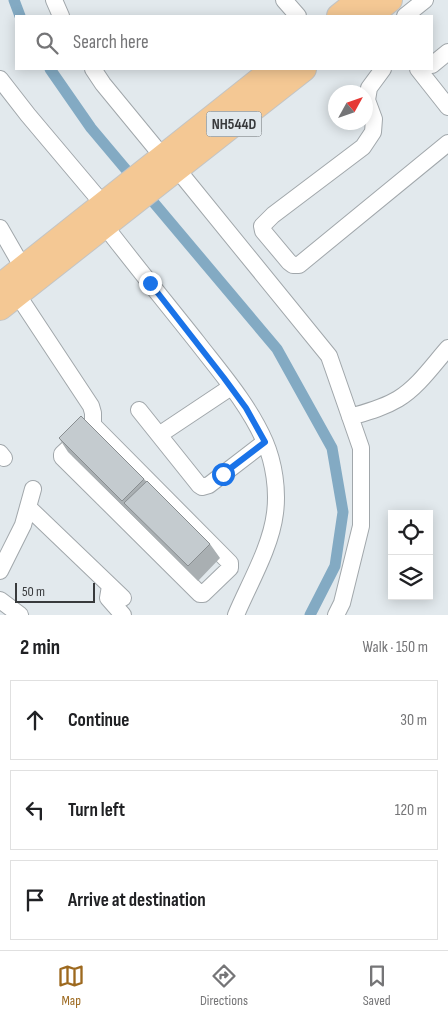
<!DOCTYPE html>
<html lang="en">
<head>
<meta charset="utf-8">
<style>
	body { margin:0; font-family:"Sofia Sans Condensed",sans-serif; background:#f6f6f6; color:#202124 }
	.controls { position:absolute; right:15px; bottom:15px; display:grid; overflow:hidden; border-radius:0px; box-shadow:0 2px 12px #0003 }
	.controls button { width:45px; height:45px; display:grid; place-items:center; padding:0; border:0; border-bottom:1px solid #e0e0e0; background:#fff; color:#202124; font:25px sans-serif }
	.compass { position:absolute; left:328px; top:85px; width:45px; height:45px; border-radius:50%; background:#fff; box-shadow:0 2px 12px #0003; rotate:50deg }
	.scale { position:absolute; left:15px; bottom:12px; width:80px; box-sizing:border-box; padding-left:5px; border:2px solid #383a3c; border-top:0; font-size:14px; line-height:18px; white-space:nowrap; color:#383a3c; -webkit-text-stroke:4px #e2e9ed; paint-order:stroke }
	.stop { position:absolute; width:15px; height:15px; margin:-11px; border:4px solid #1a73e8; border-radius:50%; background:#fff }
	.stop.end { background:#1a73e8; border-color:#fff; box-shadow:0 1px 5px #0008 }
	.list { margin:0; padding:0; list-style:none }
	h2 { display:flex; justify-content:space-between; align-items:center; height:65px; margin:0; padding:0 20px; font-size:21px }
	h2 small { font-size:16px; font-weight:400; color:#757577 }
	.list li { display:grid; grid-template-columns:32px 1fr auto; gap:15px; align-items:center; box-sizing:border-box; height:80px; margin:0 10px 10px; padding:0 10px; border:1px solid #e0e0e0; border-radius:0px }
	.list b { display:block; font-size:19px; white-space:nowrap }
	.list em { font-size:16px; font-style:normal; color:#757577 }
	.icon { flex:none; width:28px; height:28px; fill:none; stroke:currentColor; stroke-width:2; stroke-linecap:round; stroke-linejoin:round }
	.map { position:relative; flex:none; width:448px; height:615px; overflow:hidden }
	.search { position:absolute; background:#fff; box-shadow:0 2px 12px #0003; left:15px; right:15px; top:15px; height:55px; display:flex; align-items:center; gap:12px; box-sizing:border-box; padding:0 18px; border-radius:0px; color:#757577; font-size:19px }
	.sheet { height:335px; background:#fff }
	nav { display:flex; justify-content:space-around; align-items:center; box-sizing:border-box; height:70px; border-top:1px solid #e0e0e0; background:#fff; font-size:14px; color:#757577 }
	nav a { display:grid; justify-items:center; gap:2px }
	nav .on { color:#9d691f }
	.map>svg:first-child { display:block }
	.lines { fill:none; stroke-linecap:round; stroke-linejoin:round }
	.canal { stroke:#83aac3; stroke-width:11 }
	.minor-casing { stroke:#a1a7ab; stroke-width:18 }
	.highway-casing { stroke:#c3c4c4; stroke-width:26 }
	.minor { stroke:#fff; stroke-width:16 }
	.highway { stroke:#f4c894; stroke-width:24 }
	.wall { fill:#a9afb2 }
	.building { fill:#c4cbcf; stroke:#898e91 }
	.route { stroke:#1a73e8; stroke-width:6 }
	.labels { text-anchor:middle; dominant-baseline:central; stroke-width:4; stroke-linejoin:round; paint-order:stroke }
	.shield { fill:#e2e9ed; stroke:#6b6e71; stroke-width:1 }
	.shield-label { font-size:15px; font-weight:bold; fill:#383a3c }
</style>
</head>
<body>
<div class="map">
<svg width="448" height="615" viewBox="0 0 448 615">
	<rect width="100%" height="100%" fill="#e2e9ed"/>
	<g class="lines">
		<path class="canal" d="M14,0L20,16
			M50,69L91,128L277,349L332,448L343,512L335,566L310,615"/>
		<defs>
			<path id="minor" d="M54,0L61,16
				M284,0L298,16
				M405,16L425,0
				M432,65L448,52
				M93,69L103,84L163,157
				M383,69L369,88L367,100L374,119L373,132L363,147L273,215L262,226L263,231L289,262L293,265H299L448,143
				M418,69L448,107
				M0,79L28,115L103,204
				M177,169L329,356L361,448V526L342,603L336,615
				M105,226C135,265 166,303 197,342C221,373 249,405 265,442C274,463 278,490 275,513C271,547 249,584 236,615
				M0,228L23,268
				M17,294L91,406L93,413V425
				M139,410L199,485L202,487L209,485L265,442
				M350,417C367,412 383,408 398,399C418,387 433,365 448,348
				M93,425L230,563V568L203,594H200L62,457V454Z
				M159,435L231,387
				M0,453L4,458
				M28,507L123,598
				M0,571L23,525L33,489
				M110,586L108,598L123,615
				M0,600L20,615"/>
			<path id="highway" d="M339,16L359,0
				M370,16L390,0
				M0,286L273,69
				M0,308L304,69"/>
		</defs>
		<use href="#minor" class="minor-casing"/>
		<use href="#highway" class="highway-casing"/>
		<use href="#minor" class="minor"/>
		<use href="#highway" class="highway"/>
	</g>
	<path class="wall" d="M59,438L144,479L210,544L220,558L198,581L132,515L68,452Z"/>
	<path class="building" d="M81,416L144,479L122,501L59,438Z
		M147,481L210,544L188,566L124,503Z"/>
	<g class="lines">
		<path class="route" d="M150,283L224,378L246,408L265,442L223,474"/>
	</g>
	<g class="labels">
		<rect class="shield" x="206.5" y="111.5" width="55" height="25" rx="4"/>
		<g class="shield-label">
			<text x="234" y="124">NH544D</text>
		</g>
	</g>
</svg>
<div class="controls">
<button><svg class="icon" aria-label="locate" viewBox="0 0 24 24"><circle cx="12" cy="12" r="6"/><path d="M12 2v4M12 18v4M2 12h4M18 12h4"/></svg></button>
<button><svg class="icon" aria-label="layers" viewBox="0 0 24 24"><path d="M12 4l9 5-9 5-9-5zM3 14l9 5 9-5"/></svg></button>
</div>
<svg class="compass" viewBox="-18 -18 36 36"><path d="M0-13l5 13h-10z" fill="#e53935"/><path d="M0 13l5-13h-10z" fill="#757577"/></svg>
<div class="scale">50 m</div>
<div class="stop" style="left:223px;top:474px"></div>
<div class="stop end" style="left:150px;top:283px"></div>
<div class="search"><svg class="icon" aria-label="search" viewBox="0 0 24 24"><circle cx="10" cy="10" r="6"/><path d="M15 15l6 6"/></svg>Search here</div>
</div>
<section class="sheet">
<h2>2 min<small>Walk · 150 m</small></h2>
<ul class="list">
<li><svg class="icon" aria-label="ahead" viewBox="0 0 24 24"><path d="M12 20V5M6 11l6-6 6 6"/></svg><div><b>Continue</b></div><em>30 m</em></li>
<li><svg class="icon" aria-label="left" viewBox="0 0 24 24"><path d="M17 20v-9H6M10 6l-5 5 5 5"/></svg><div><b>Turn left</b></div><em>120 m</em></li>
<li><svg class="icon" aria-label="arrive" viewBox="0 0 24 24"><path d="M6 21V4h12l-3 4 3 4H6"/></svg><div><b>Arrive at destination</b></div></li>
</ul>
</section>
<nav>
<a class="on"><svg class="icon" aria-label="map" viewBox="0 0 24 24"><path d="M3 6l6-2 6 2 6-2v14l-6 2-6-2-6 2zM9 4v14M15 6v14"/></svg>Map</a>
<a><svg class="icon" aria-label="directions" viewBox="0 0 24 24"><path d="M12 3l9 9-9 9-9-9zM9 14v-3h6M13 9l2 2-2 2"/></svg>Directions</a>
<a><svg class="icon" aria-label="saved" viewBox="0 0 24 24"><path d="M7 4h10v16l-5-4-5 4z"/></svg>Saved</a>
</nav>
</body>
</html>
